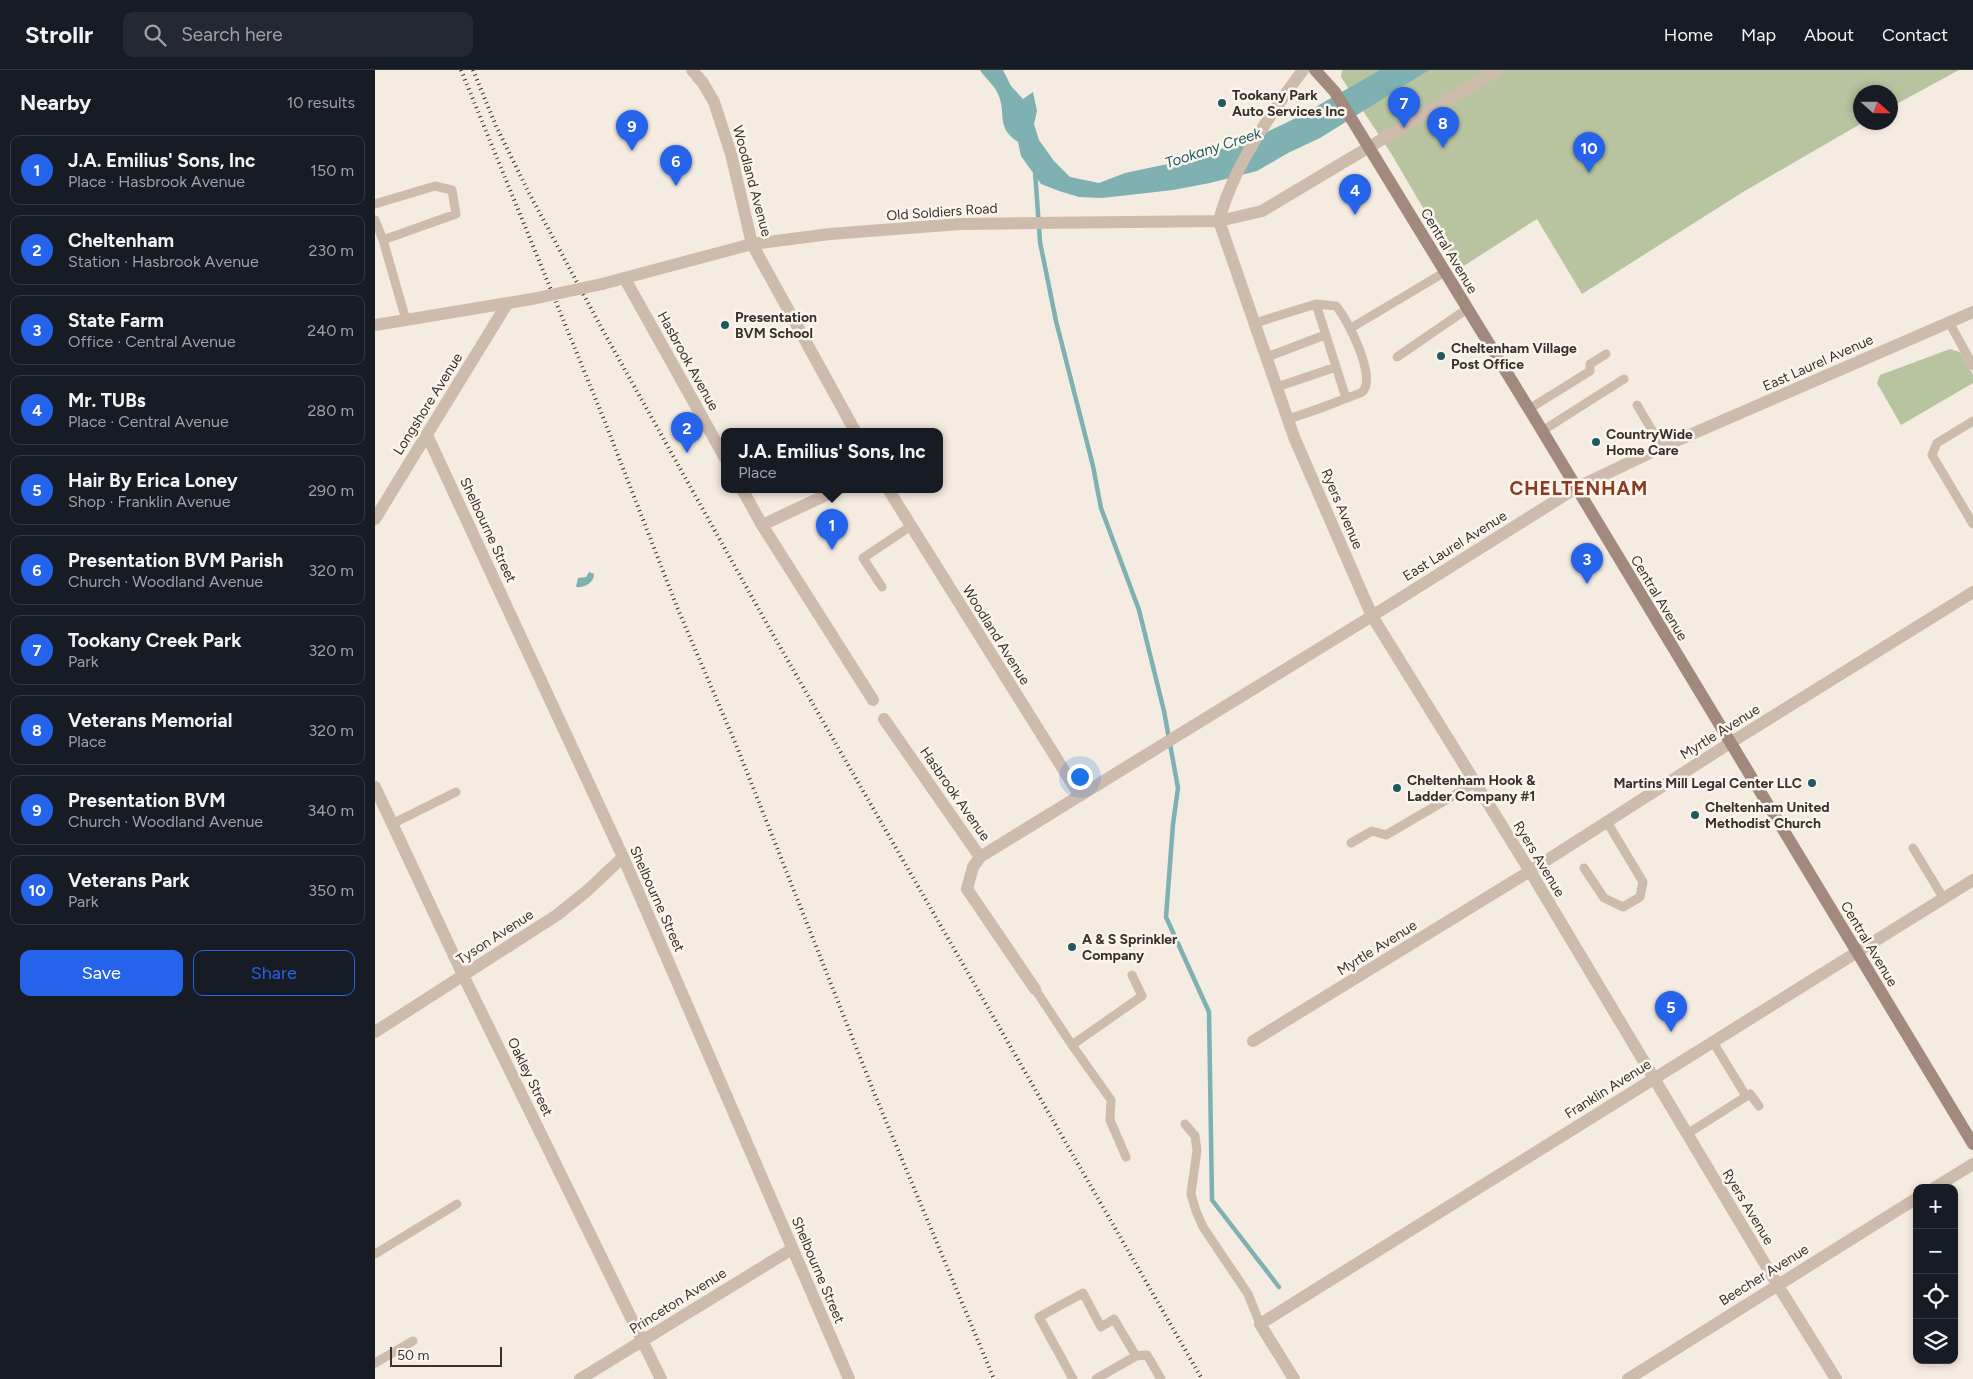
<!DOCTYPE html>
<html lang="en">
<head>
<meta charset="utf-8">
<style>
	body { margin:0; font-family:Figtree,sans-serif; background:#242831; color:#f1f3f6 }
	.controls { position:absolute; right:15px; bottom:15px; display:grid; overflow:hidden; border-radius:10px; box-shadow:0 2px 8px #0003 }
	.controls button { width:45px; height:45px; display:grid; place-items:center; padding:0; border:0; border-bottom:1px solid #363941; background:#171b24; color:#f1f3f6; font:25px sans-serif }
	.compass { position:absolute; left:1478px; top:15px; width:45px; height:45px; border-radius:50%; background:#171b24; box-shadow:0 2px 8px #0003; rotate:111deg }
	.scale { position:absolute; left:15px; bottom:12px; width:112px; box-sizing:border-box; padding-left:5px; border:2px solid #3b302b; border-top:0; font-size:14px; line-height:18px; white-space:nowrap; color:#3b302b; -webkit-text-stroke:4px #fbf5ee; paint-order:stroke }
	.you { position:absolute; left:704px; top:706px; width:18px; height:18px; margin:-12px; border:4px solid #fff; border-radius:50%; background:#1a73e8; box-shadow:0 0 0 8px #1a73e833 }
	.badge { display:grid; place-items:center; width:32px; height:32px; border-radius:50%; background:#2563eb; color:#fff; font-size:16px; font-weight:700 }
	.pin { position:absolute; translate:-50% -41px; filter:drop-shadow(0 1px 2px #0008) }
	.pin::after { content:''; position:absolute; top:26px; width:18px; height:15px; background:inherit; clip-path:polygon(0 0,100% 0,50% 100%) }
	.popup { position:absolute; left:346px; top:358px; width:222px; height:65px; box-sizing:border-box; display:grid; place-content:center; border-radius:10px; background:#171b24; filter:drop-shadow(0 1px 4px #0005); font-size:16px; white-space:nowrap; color:#9ea1a6 }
	.popup b { font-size:19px; color:#f1f3f6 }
	.popup::after { content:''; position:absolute; left:50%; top:100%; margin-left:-10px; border:10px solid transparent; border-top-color:#171b24 }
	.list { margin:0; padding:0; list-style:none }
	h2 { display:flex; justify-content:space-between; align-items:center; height:65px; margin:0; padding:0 20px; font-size:21px }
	h2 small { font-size:16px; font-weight:400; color:#9ea1a6 }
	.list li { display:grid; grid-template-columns:32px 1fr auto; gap:15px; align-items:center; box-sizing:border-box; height:70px; margin:0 10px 10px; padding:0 10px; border:1px solid #363941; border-radius:10px }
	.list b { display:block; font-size:19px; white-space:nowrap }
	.list p { margin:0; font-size:16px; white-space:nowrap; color:#9ea1a6 }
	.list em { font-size:16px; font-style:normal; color:#9ea1a6 }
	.actions { display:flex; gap:10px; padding:15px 20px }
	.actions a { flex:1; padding:11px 0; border:1px solid #2563eb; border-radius:10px; text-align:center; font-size:18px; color:#2563eb }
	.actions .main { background:#2563eb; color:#fff }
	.icon { flex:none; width:28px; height:28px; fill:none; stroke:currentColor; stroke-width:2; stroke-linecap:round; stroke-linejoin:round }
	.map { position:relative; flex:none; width:1598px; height:1309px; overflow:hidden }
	header { display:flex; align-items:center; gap:30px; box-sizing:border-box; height:70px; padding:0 25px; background:#171b24; border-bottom:1px solid #363941 }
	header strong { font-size:24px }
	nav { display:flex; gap:28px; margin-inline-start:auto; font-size:18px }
	.search { width:350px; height:45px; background:#242831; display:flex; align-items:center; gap:12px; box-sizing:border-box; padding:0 18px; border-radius:10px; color:#9ea1a6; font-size:19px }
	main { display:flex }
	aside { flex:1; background:#171b24 }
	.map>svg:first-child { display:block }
	.green { fill:#b8c4a0 }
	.water { fill:#7fb0b2 }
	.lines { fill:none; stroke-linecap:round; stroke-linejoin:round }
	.stream { stroke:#7fb0b2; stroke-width:4.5 }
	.service { stroke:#cdbbac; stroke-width:9 }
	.minor { stroke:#cdbbac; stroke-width:12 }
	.tertiary { stroke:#cdbbac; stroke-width:12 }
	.secondary { stroke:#a18a7d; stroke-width:12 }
	.rail { stroke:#3b302b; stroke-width:4; stroke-dasharray:1 4; stroke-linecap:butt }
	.tertiary-bridge { stroke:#cdbbac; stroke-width:12 }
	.poi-dot { fill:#1f5a5e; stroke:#fbf5ee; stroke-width:2 }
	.labels { text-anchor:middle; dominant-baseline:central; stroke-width:5; stroke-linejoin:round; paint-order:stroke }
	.poi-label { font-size:14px; font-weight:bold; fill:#3b302b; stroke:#fbf5ee; text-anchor:start }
	.street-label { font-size:14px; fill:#3b302b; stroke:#fbf5ee }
	.water-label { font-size:15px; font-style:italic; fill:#1f5a5e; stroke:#fbf5ee }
	.district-label { font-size:19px; font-weight:bold; letter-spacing:1px; fill:#8c3b22; stroke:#fbf5ee }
</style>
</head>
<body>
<header>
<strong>Strollr</strong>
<div class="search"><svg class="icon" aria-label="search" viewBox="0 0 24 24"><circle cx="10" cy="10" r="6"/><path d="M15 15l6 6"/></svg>Search here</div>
<nav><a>Home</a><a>Map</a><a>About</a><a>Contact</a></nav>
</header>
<main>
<aside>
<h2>Nearby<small>10 results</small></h2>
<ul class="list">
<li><span class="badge">1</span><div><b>J.A. Emilius' Sons, Inc</b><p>Place · Hasbrook Avenue</p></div><em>150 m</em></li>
<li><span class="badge">2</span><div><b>Cheltenham</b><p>Station · Hasbrook Avenue</p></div><em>230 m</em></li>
<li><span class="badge">3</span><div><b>State Farm</b><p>Office · Central Avenue</p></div><em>240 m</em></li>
<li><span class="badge">4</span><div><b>Mr. TUBs</b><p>Place · Central Avenue</p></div><em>280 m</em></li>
<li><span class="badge">5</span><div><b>Hair By Erica Loney</b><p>Shop · Franklin Avenue</p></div><em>290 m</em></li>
<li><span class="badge">6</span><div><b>Presentation BVM Parish</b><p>Church · Woodland Avenue</p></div><em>320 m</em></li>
<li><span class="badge">7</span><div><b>Tookany Creek Park</b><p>Park</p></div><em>320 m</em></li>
<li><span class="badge">8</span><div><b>Veterans Memorial</b><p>Place</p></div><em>320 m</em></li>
<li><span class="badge">9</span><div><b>Presentation BVM</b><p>Church · Woodland Avenue</p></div><em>340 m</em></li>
<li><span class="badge">10</span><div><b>Veterans Park</b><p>Park</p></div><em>350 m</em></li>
</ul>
<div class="actions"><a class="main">Save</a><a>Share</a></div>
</aside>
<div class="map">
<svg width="1598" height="1309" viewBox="0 0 1598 1309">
	<rect width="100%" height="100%" fill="#f4ebe1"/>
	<path class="green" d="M967,0H1584L1516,37V22H1486V52L1487,53L1368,122L1207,224L1162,149L1084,199L1017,85L966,7Z
		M1575,279L1585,282L1598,305V313L1526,355L1502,313L1505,305Z"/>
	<path class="water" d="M605,0H628L636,16L648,29L658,22L662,41L659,54L664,70L679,91L695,107L724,113L750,103L821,88L890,63L923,47L1005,0H1054L945,68L913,83L882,101L835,113L798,120L727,128L704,127L684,121L666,114L646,86L643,72C619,56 633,43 622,22C618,14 610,8 605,0Z
		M214,502L219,504C219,513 209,518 201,517L203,508L211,507Z"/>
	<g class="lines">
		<path class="stream" d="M660,101L665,172L681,251L718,396L726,438L764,540L789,641L803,718L798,754L791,847L834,942L837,1130L904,1217"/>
		<path class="service" d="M0,134L60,116L77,120L81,144L8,170
			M0,150L8,170L31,250
			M1574,252L1598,296
			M880,253L941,234
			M976,258L1070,202
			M892,287L950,265
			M1022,287L1092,239
			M902,317L961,297
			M1262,335L1287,377
			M1154,339L1215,301V294L1231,284
			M913,349C932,343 950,337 969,329C974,327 982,325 987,322C1003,309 972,248 961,236L941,234L971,328
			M1598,351L1562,373L1557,385L1598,454
			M1167,361L1249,309
			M507,517L488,488L536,456
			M17,754L81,722
			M976,773L997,761L1011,765L1100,713
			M1538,778L1569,829
			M1209,798L1229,828L1248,837L1265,827L1268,812L1232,752
			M660,919L697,975L767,926L757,905
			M1338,972L1371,1026
			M697,975L736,1030L735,1050L751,1087
			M810,1054L820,1066L822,1080L816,1124L821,1141L828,1157L873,1224L885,1254
			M1312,1064L1375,1024L1384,1036
			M0,1184L82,1134
			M0,1293L38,1271
			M698,1309L664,1247L708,1223L726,1257L739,1249L761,1286
			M721,1309L761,1286L772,1285L786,1309"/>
		<path class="minor" d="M317,0L328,13L339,32L356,84L377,174L480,361
			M928,0C896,43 857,99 844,151L919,367L997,546L1155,801L1402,1214L1461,1309
			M250,209L350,388
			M52,365L248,787L474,1309
			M367,419L387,455L498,630
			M513,419L705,726
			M0,449L132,234
			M387,455L464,419
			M509,649L605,787
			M0,717L88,905L286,1309
			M660,919L592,819L598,797L605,787L997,546L1201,418L1287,377L1598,242
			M878,971L1155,801L1355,673L1598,522
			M1559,1118L1598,1094
			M205,1309L417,1179
			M919,1309L885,1254L1598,810
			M1253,1309L1542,1128"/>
		<path class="tertiary" d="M227,214L377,174L455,164L585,154L844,151L887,141L1123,0
			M0,255L157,229
			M0,962L182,845L213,820L248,787"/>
		<path class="secondary" d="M940,0L960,22L1154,339L1598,1074"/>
		<path class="rail" d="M86,0L230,352L302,537L362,677L500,1025L619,1309
			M98,0L121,56L154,123L226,257L397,563L827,1309"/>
		<path class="tertiary-bridge" d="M157,229L227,214"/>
	</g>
	<g class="poi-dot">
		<circle cx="847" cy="33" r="5"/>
		<circle cx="350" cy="255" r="5"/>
		<circle cx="1066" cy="286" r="5"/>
		<circle cx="1221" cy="372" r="5"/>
		<circle cx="1437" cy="713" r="5"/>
		<circle cx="1022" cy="718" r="5"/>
		<circle cx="1320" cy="745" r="5"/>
		<circle cx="697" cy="877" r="5"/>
	</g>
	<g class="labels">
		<g class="poi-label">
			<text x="857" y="25">Tookany Park<tspan x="857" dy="16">Auto Services Inc</tspan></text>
			<text x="360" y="247">Presentation<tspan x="360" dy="16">BVM School</tspan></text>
			<text x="1076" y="278">Cheltenham Village<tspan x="1076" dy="16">Post Office</tspan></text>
			<text x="1231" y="364">CountryWide<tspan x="1231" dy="16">Home Care</tspan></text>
			<text x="1032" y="710">Cheltenham Hook &amp;<tspan x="1032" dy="16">Ladder Company #1</tspan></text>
			<text x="1427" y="713" text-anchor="end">Martins Mill Legal Center LLC</text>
			<text x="1330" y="737">Cheltenham United<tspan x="1330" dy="16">Methodist Church</tspan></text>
			<text x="707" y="869">A &amp; S Sprinkler<tspan x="707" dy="16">Company</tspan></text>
		</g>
		<g class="street-label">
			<text transform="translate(377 111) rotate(75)">Woodland Avenue</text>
			<text transform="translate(567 142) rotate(-4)">Old Soldiers Road</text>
			<text transform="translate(1074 181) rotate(59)">Central Avenue</text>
			<text transform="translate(313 291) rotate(61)">Hasbrook Avenue</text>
			<text transform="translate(1443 293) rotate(-24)">East Laurel Avenue</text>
			<text transform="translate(53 334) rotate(-58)">Longshore Avenue</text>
			<text transform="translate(967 439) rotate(67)">Ryers Avenue</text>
			<text transform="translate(113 460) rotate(65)">Shelbourne Street</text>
			<text transform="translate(1080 476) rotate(-32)">East Laurel Avenue</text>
			<text transform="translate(1284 528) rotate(59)">Central Avenue</text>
			<text transform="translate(621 565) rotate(58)">Woodland Avenue</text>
			<text transform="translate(1345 662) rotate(-32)">Myrtle Avenue</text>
			<text transform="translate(580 724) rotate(55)">Hasbrook Avenue</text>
			<text transform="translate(1164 789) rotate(59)">Ryers Avenue</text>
			<text transform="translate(282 829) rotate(66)">Shelbourne Street</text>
			<text transform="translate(120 867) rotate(-33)">Tyson Avenue</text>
			<text transform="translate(1494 874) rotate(59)">Central Avenue</text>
			<text transform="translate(1002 878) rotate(-32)">Myrtle Avenue</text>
			<text transform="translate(155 1007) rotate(64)">Oakley Street</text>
			<text transform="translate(1233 1019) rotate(-32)">Franklin Avenue</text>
			<text transform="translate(1373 1137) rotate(59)">Ryers Avenue</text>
			<text transform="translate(443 1200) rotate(67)">Shelbourne Street</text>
			<text transform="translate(1389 1205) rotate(-32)">Beecher Avenue</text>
			<text transform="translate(303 1231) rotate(-32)">Princeton Avenue</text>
		</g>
		<g class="water-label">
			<text transform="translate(838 78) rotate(-18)">Tookany Creek</text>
		</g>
		<g class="district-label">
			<text x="1204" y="418">CHELTENHAM</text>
		</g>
	</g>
</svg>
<div class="controls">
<button>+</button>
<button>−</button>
<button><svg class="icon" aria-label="locate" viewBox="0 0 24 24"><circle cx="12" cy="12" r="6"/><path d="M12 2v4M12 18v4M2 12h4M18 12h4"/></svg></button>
<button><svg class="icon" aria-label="layers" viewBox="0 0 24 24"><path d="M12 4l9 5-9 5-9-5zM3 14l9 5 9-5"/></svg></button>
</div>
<svg class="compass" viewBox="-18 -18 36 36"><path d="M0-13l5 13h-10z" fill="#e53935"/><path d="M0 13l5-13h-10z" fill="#9ea1a6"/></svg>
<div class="scale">50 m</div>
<div class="you"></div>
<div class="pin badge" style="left:457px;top:480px">1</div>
<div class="popup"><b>J.A. Emilius' Sons, Inc</b>Place</div>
<div class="pin badge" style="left:312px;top:383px">2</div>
<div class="pin badge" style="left:1212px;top:514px">3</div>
<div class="pin badge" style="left:980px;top:145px">4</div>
<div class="pin badge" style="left:1296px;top:962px">5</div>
<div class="pin badge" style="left:301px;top:116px">6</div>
<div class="pin badge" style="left:1029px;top:58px">7</div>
<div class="pin badge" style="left:1068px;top:78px">8</div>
<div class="pin badge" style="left:257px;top:81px">9</div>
<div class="pin badge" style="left:1214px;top:103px">10</div>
</div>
</main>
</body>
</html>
